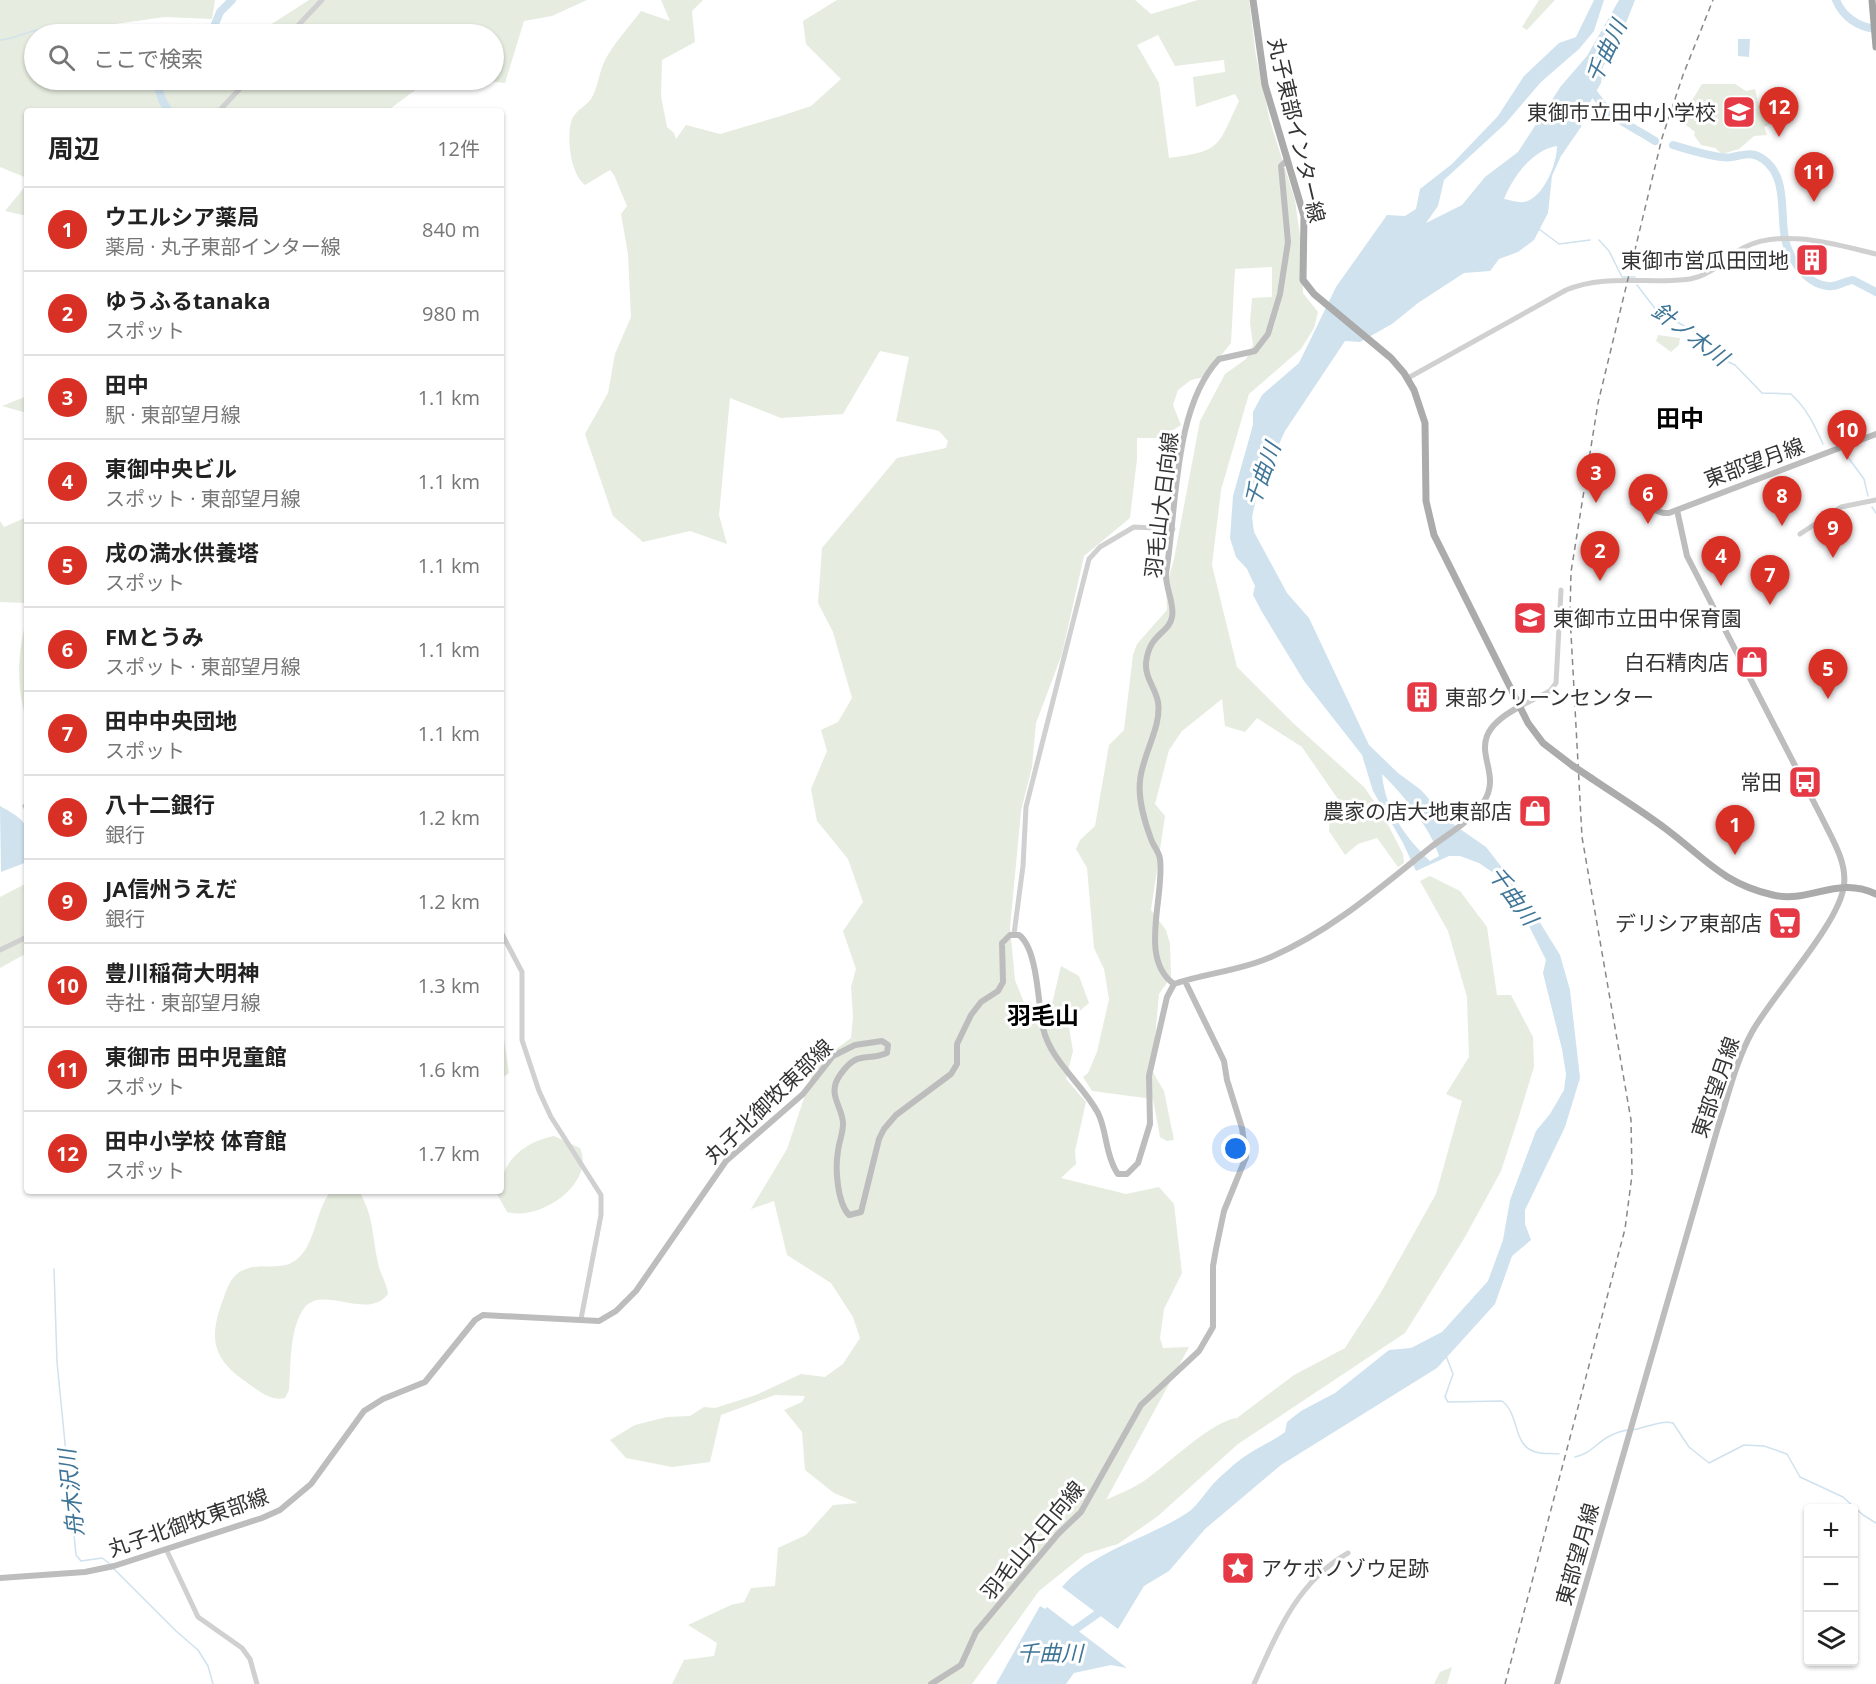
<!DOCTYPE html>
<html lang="ja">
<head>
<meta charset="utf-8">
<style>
	body { margin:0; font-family:"Open Sans","Noto Sans JP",sans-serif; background:#f2f2f2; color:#222 }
	.controls { position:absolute; right:18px; bottom:18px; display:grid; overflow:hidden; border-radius:6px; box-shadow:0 2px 4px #0004 }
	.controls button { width:54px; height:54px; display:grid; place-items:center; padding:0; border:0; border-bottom:2px solid #e0e0e0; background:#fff; color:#222; font:30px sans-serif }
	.you { position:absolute; left:1236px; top:1149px; width:21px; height:21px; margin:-15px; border:4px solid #fff; border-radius:50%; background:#1a73e8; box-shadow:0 0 0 9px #1a73e833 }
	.badge { display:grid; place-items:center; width:39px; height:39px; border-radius:50%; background:#d93025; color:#fff; font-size:20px; font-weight:700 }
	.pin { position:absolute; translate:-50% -50px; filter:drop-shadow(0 2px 3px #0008) }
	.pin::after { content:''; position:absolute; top:32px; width:21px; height:18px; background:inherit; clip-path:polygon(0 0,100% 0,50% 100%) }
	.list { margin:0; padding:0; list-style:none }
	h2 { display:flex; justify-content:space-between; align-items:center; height:78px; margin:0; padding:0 24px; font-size:26px }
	h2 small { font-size:20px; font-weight:400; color:#767676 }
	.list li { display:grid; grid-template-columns:39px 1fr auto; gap:18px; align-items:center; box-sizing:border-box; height:84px; padding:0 24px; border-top:2px solid #e0e0e0 }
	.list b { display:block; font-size:22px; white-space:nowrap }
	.list p { margin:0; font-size:20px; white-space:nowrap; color:#767676 }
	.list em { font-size:20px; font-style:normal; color:#767676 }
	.icon { flex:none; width:33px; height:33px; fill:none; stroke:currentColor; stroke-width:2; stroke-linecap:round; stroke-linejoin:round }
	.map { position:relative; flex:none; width:1876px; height:1684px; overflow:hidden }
	.search { position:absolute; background:#fff; box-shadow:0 2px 4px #0004; left:24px; top:24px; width:480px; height:66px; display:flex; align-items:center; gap:15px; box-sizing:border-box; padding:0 21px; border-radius:33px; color:#767676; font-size:22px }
	.panel { position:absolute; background:#fff; box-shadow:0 2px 4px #0004; left:24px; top:108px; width:480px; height:1086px; border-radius:6px }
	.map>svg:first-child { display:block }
	.green { fill:#e6ecdf; fill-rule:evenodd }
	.water { fill:#cfe2ee; fill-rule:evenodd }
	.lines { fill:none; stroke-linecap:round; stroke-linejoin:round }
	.stream { stroke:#cfe2ee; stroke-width:1.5 }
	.river { stroke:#cfe2ee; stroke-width:8 }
	.tertiary { stroke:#d0d0d0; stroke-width:5 }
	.secondary { stroke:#bdbdbd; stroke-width:6 }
	.primary { stroke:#ababab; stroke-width:7 }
	.trunk { stroke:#a2a2a2; stroke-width:7 }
	.rail { stroke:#888; stroke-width:1.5; stroke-dasharray:6 4.5; stroke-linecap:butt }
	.primary-bridge { stroke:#ababab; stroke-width:7 }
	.labels { text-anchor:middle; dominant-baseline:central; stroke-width:6; stroke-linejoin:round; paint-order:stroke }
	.poi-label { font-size:21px; fill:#333; stroke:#fff; text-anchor:end }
	.street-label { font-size:21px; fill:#333; stroke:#fff }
	.water-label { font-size:22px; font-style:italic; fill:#3f7597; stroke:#fff }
	.quarter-label { font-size:24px; font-weight:bold; fill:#000; stroke:#fff }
</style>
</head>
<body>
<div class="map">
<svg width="1876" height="1684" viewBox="0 0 1876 1684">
	<rect width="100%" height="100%" fill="#fff"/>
	<path class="green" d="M0,0H215L212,19L165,17L101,26L97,34H34V80H429L387,111H27V178L0,167Z
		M309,0H587L552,16L524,21L505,83L476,80H494V34H256Z
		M661,0H703L692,11L695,42L662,60L661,96L667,127L674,133L676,139L686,125L720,134L781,116L811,106L841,79L806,44L803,21L837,0H1135L1151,14L1198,0H1249L1256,56L1270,121L1295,200L1301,243L1303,293L1318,312L1314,328L1301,349L1249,394L1221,490L1212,565L1237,667L1293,723L1364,787L1381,811L1403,854L1404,863L1398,867L1377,838L1358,844L1345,855L1329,831L1330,817L1342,805L1302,747L1257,718L1245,732L1225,726L1222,699L1182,731L1169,750L1155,804L1165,816L1151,910L1166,930L1170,944L1171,977L1159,994L1152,1071L1164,1091L1174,1140L1167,1141L1160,1137L1153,1099L1092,1091L1083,1077L1088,1073L1097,1052L1109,999L1104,969L1094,948L1087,868L1076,849L1080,840L1095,826L1109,745L1124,730L1133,655L1137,644L1167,610L1166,587L1174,559L1200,421L1225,374L1246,359L1253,345L1250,323L1252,298L1272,297V267L1235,269L1231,343L1204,377L1191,380L1178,390L1173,405L1181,425L1161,438H1137V459L1130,518L1084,556L1062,654L1036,723L1032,767L1021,811L1010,928L1015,980L1027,1010L1037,1019L1052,1004L1061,966L1079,976L1089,1003L1068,1021L1073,1051L1066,1079L1086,1102L1075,1151L1076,1164L1061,1178L1126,1194L1159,1187L1174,1204L1182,1273L1164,1309L1160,1338L1163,1348L1189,1347L1106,1500C1118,1494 1132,1489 1144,1481C1167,1465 1213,1420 1237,1418L1294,1375L1345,1348L1380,1294L1436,1194L1462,1101L1446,1094L1469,1057L1467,997L1448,931L1420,881L1430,876L1460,891L1487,927L1497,995H1511L1533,1037L1534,1067L1517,1122L1501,1171L1465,1237L1405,1333L1238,1444L1158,1516L1118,1544L1085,1554L1039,1591L972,1684H672L684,1660L714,1656L717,1643L688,1625L731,1605L744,1602L751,1588L775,1586L778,1548L806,1535L833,1505L858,1503L834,1493L805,1470L802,1432L784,1410L802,1402L805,1396L775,1395L721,1415L710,1462L672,1467L626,1458L610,1440L635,1425L667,1417L690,1416L704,1407L715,1408L756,1395L801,1374L825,1377L843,1364L860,1338L853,1317L831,1283L787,1255L774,1201L751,1209L787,1149L815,1065L851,1038L853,1016L851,987L856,969L843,931L863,902L848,859L817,821L811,789L827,751L821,730L838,722L852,698L833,632L818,603L822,548L897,458L946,448L948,441L939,431L896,421L909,357L880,351L843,414L781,418L730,398L719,515L727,544L690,531L643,542L613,516L585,434L608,393L615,354L631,317L628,254L621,214L627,206L614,175L610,170L585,185C570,173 566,136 572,119C576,110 585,107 591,99C598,88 599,72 605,60C614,43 629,27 641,11L670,21ZM1158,35L1175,66L1224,60L1225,72L1193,77L1196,107L1235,94L1239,101C1217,147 1222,151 1169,158L1159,83L1137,45Z
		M1539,0H1555L1527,30L1522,27Z
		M1702,84H1735L1746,91L1755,89L1759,106L1768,109L1771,124L1764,127L1767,135L1754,136L1739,149L1722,154L1715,148L1701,145L1694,135L1695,132L1680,120Z
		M27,184V216L5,211Z
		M1658,335L1680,338L1679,345L1671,352L1656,341Z
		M27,396V413L2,406Z
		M27,517V603L0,602V521L4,527Z
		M27,618V722C16,687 17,653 27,618Z
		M27,883V953L0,968V897Z
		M501,1018L509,1073L503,1077Z
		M554,1136L580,1148C596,1184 539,1222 507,1212L497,1194V1191H501C501,1160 525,1142 554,1136Z
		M331,1191H359C374,1217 372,1235 378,1263C380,1274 387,1283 388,1294C368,1321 324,1285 305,1307C289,1327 291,1366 289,1390L285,1398C271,1402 256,1389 245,1381C209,1356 210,1334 224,1297C228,1285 233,1273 246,1269C261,1263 282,1271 296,1260C316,1245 315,1210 331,1191Z
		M1452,1667L1447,1684H1434L1440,1672Z"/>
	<path class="water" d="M1594,0H1604L1594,31L1579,49L1541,82L1505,124L1444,180L1438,206L1426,223L1462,205L1485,177L1518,152L1561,86L1587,56L1619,0H1635L1624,28L1603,67L1601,83L1584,113L1581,127L1561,156L1552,176L1548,213L1534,240L1518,252L1499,259L1490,271L1464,273L1418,303L1392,324L1360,342L1345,341L1285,431L1258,490L1252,517L1254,532L1287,593L1309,618L1369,745L1398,773L1421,790L1450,822L1486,847L1521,892L1560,955L1570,990L1580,1078L1565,1127L1525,1210V1224L1531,1240L1512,1256L1495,1304L1437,1368L1281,1465L1205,1529L1169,1571L1144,1586L1118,1629L1062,1587C1094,1550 1147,1539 1187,1513C1199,1505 1207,1489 1218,1479C1228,1470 1238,1460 1250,1453C1262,1445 1273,1441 1285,1432L1287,1422L1301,1411L1335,1393L1389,1350L1411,1348L1442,1332L1488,1281L1503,1240L1510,1200L1536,1131L1550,1114L1564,1090L1566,1074L1562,1049L1543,973L1546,960L1525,918L1511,903L1501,878L1479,863L1460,856H1449L1416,871L1403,843L1373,791L1362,755L1304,681L1262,612L1253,595L1255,586L1247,569L1236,557L1230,538L1233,496L1253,425V412L1262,395L1299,363L1336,287L1387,215L1405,216L1416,209L1420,189L1452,164L1498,116L1524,76L1559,43L1576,37ZM1557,146C1557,163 1544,198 1524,202C1518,203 1510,200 1504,199C1513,177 1532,150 1557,146ZM1382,774C1403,794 1431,829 1439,856L1430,861C1405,837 1385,809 1382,774Z
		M1738,39H1750L1749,57L1738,56Z
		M0,806C33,824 27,826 27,862L1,872Z
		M1040,1606L1045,1609L1047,1607L1127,1668L1111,1665L1074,1673L1066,1684H996Z"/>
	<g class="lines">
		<path class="stream" d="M0,40C22,39 38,21 64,34
			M1539,229L1559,244L1590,240
			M1599,240L1609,251L1622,277H1635
			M1637,285L1657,311L1708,339L1726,361L1735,365L1762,393L1791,394C1807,409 1814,424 1823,444
			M1847,456L1864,479L1868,496
			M1872,507L1876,513
			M54,1269L57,1362L76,1555L81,1561L102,1558L109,1563
			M1446,1356L1453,1374L1445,1397L1448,1402L1502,1401C1521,1415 1511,1449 1540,1453C1546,1454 1553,1453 1559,1454
			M1632,1430C1646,1428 1660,1420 1673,1423L1689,1447L1709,1463L1744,1445L1764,1446L1787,1454L1800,1477L1843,1497L1863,1515L1876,1523
			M1575,1457C1596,1453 1598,1435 1628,1430
			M114,1569L176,1631L198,1650L208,1666L213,1684"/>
		<path class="river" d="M1836,0C1843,17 1858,27 1876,29
			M211,34L220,12L232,0
			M156,80L162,100L169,111
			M1590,87C1609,119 1625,122 1655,141
			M1673,145C1686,149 1721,160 1732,157C1744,155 1752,151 1763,159C1786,175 1781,208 1784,232C1786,254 1804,283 1827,286C1837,288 1843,281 1853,280L1876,292
			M1071,1636L1073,1631L1107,1607"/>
		<path class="tertiary" d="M290,34L322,0
			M219,111L248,80
			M1408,378L1566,290C1606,273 1649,285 1690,279C1714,275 1724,257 1745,247C1783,228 1837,245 1876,254
			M1800,534L1841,507L1876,500
			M1519,707L1550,691L1556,683L1561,590
			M25,806L27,810
			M501,932L522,972V1040L539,1091L551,1117L601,1195V1215L581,1319
			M1014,934L1023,866L1026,807L1089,559L1100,547L1134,527L1173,529
			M0,950L27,937
			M166,1549L198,1617L242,1648L250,1659L257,1684
			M1254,1684C1277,1633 1297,1582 1348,1553"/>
		<path class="secondary" d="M1633,503L1663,513H1669L1876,434
			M1174,984C1138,959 1165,896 1160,859C1159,851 1153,846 1151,839C1145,823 1138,798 1140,781C1142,755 1162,727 1158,702C1155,687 1145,678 1146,663C1149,633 1169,634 1172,617C1175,604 1165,588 1166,573C1177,509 1173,408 1219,359L1255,351L1268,334L1280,294L1288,242L1281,166L1287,160
			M0,1578L85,1572L114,1566L262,1518L280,1510L311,1484L364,1411L383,1399L425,1382L475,1320L483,1315L599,1321L616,1311L636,1291L726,1161L803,1094L833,1056L855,1045L882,1041L888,1045L887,1053C866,1062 858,1049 840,1075C826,1095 843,1106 843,1124C843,1133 839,1142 838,1151C835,1168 837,1202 849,1215L861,1212L879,1139L884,1129L896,1115L951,1074L957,1064V1044L971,1015L981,1002L998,991L1003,982L1002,943L1010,935H1019C1038,949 1038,1005 1043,1028C1051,1062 1082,1083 1098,1113C1107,1131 1105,1153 1116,1171L1118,1174H1127L1138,1163L1150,1124L1149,1076L1167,997L1174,984C1206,973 1240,971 1271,957C1331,931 1380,888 1431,847C1448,834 1471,821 1483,803C1508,767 1453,742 1519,707
			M931,1684L961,1665L976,1632L1058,1534L1081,1512L1141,1405L1199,1351L1213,1327V1266L1216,1249L1224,1211L1246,1157L1242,1128L1227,1080L1224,1061L1185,981
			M1557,1684L1718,1127C1728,1096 1736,1061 1752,1032C1773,994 1840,923 1844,885C1847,861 1831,837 1821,816L1687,556L1677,510"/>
		<path class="primary" d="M1253,0L1265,85L1304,216L1303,280L1314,294L1391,358L1404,373L1414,390L1425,423L1426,501L1434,535L1528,723L1543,743L1573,766
			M1591,778C1616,795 1642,811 1666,829C1706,859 1722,883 1773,895C1809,904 1837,875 1876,894"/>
		<path class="trunk" d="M1872,0L1876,47"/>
		<path class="rail" d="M1505,1684L1625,1229L1632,1175L1631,1120L1582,837L1570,615L1571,572L1598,403L1662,138L1683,75L1713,0"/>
		<path class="primary-bridge" d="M1573,766L1591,778"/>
	</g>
	<defs>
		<symbol id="school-square" viewBox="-11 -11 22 22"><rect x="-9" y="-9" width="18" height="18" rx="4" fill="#e63946" stroke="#fff"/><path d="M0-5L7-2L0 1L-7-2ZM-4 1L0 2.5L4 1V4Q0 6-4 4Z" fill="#fff"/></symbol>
		<symbol id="building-square" viewBox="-11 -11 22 22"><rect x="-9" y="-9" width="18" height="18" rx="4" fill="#e63946" stroke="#fff"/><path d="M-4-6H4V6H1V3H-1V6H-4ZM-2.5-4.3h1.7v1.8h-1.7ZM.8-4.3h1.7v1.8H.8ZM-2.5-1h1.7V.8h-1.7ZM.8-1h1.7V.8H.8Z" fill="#fff"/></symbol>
		<symbol id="shop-square" viewBox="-11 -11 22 22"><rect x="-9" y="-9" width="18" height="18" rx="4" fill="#e63946" stroke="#fff"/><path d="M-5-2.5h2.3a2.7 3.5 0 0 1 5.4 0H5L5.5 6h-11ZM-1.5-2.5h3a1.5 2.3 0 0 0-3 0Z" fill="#fff"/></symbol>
		<symbol id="bus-square" viewBox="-11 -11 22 22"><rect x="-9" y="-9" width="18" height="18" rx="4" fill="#e63946" stroke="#fff"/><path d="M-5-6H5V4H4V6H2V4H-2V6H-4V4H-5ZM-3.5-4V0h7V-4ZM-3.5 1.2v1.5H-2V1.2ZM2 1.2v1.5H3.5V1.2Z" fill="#fff"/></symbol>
		<symbol id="supermarket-square" viewBox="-11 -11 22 22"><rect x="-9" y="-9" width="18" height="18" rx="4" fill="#e63946" stroke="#fff"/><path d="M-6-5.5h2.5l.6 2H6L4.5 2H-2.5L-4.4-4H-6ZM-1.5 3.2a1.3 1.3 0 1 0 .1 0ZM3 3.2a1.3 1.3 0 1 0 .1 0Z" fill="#fff"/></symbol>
		<symbol id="sight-square" viewBox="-11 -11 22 22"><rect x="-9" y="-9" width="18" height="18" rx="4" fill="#e63946" stroke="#fff"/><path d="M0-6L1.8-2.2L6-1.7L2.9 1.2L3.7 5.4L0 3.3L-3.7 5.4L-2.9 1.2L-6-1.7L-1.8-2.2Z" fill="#fff"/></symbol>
	</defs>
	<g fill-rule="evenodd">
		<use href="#school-square" x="1720" y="93" width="38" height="38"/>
		<use href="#building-square" x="1793" y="241" width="38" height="38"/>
		<use href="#school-square" x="1511" y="599" width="38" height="38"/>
		<use href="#shop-square" x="1733" y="643" width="38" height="38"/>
		<use href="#building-square" x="1403" y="678" width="38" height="38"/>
		<use href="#bus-square" x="1786" y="763" width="38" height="38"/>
		<use href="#shop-square" x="1516" y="792" width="38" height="38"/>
		<use href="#supermarket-square" x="1766" y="904" width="38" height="38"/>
		<use href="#sight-square" x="1219" y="1549" width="38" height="38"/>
	</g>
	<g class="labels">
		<g class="poi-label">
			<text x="1716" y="112">東御市立田中小学校</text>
			<text x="1789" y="260">東御市営瓜田団地</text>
			<text x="1553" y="618" text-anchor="start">東御市立田中保育園</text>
			<text x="1729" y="662">白石精肉店</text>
			<text x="1445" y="697" text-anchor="start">東部クリーンセンター</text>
			<text x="1782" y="782">常田</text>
			<text x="1512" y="811">農家の店大地東部店</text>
			<text x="1762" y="923">デリシア東部店</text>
			<text x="1261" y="1568" text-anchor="start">アケボノゾウ足跡</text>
		</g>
		<g class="street-label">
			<text transform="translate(1297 130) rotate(77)">丸子東部インター線</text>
			<text transform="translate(1754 462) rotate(-20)">東部望月線</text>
			<text transform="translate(1161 505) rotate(-83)">羽毛山大日向線</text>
			<text transform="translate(1715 1087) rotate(-71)">東部望月線</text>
			<text transform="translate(768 1101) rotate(-44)">丸子北御牧東部線</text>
			<text transform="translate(188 1522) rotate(-19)">丸子北御牧東部線</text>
			<text transform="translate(1032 1540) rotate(-50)">羽毛山大日向線</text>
			<text transform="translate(1577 1554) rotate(-74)">東部望月線</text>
		</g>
		<g class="water-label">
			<text transform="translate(1605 51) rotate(-65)">千曲川</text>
			<text transform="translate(1691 333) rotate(37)">針ノ木川</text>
			<text transform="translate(1261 474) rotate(-70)">千曲川</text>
			<text transform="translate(1514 895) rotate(54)">千曲川</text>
			<text transform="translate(70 1493) rotate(-96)">舟木沢川</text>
			<text x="1050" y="1652">千曲川</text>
		</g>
		<g class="quarter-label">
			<text x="1680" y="417">田中</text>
			<text x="1043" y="1014">羽毛山</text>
		</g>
	</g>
</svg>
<div class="controls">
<button>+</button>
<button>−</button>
<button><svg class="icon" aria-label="layers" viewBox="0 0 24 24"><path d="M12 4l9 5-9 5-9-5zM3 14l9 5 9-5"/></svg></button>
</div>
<div class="you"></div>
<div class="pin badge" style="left:1735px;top:855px">1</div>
<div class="pin badge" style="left:1600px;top:581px">2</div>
<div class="pin badge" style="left:1596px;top:503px">3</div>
<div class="pin badge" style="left:1721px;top:586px">4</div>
<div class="pin badge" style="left:1828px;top:699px">5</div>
<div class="pin badge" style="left:1648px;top:524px">6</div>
<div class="pin badge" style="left:1770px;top:605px">7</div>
<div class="pin badge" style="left:1782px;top:526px">8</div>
<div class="pin badge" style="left:1833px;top:558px">9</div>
<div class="pin badge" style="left:1847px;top:460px">10</div>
<div class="pin badge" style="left:1814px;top:202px">11</div>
<div class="pin badge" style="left:1779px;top:137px">12</div>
<div class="search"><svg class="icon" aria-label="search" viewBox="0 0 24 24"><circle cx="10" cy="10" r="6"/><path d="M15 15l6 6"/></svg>ここで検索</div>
<section class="panel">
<h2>周辺<small>12件</small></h2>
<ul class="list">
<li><span class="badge">1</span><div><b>ウエルシア薬局</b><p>薬局 · 丸子東部インター線</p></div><em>840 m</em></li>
<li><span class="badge">2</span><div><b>ゆうふるtanaka</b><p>スポット</p></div><em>980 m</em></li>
<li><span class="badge">3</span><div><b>田中</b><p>駅 · 東部望月線</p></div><em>1.1 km</em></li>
<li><span class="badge">4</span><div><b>東御中央ビル</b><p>スポット · 東部望月線</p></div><em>1.1 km</em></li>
<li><span class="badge">5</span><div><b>戌の満水供養塔</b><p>スポット</p></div><em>1.1 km</em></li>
<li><span class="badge">6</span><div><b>FMとうみ</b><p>スポット · 東部望月線</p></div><em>1.1 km</em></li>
<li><span class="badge">7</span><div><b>田中中央団地</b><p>スポット</p></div><em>1.1 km</em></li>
<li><span class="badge">8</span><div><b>八十二銀行</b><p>銀行</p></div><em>1.2 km</em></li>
<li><span class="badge">9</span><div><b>JA信州うえだ</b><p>銀行</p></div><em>1.2 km</em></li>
<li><span class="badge">10</span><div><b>豊川稲荷大明神</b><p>寺社 · 東部望月線</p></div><em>1.3 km</em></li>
<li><span class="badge">11</span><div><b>東御市 田中児童館</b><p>スポット</p></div><em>1.6 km</em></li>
<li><span class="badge">12</span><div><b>田中小学校 体育館</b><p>スポット</p></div><em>1.7 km</em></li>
</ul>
</section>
</div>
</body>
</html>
